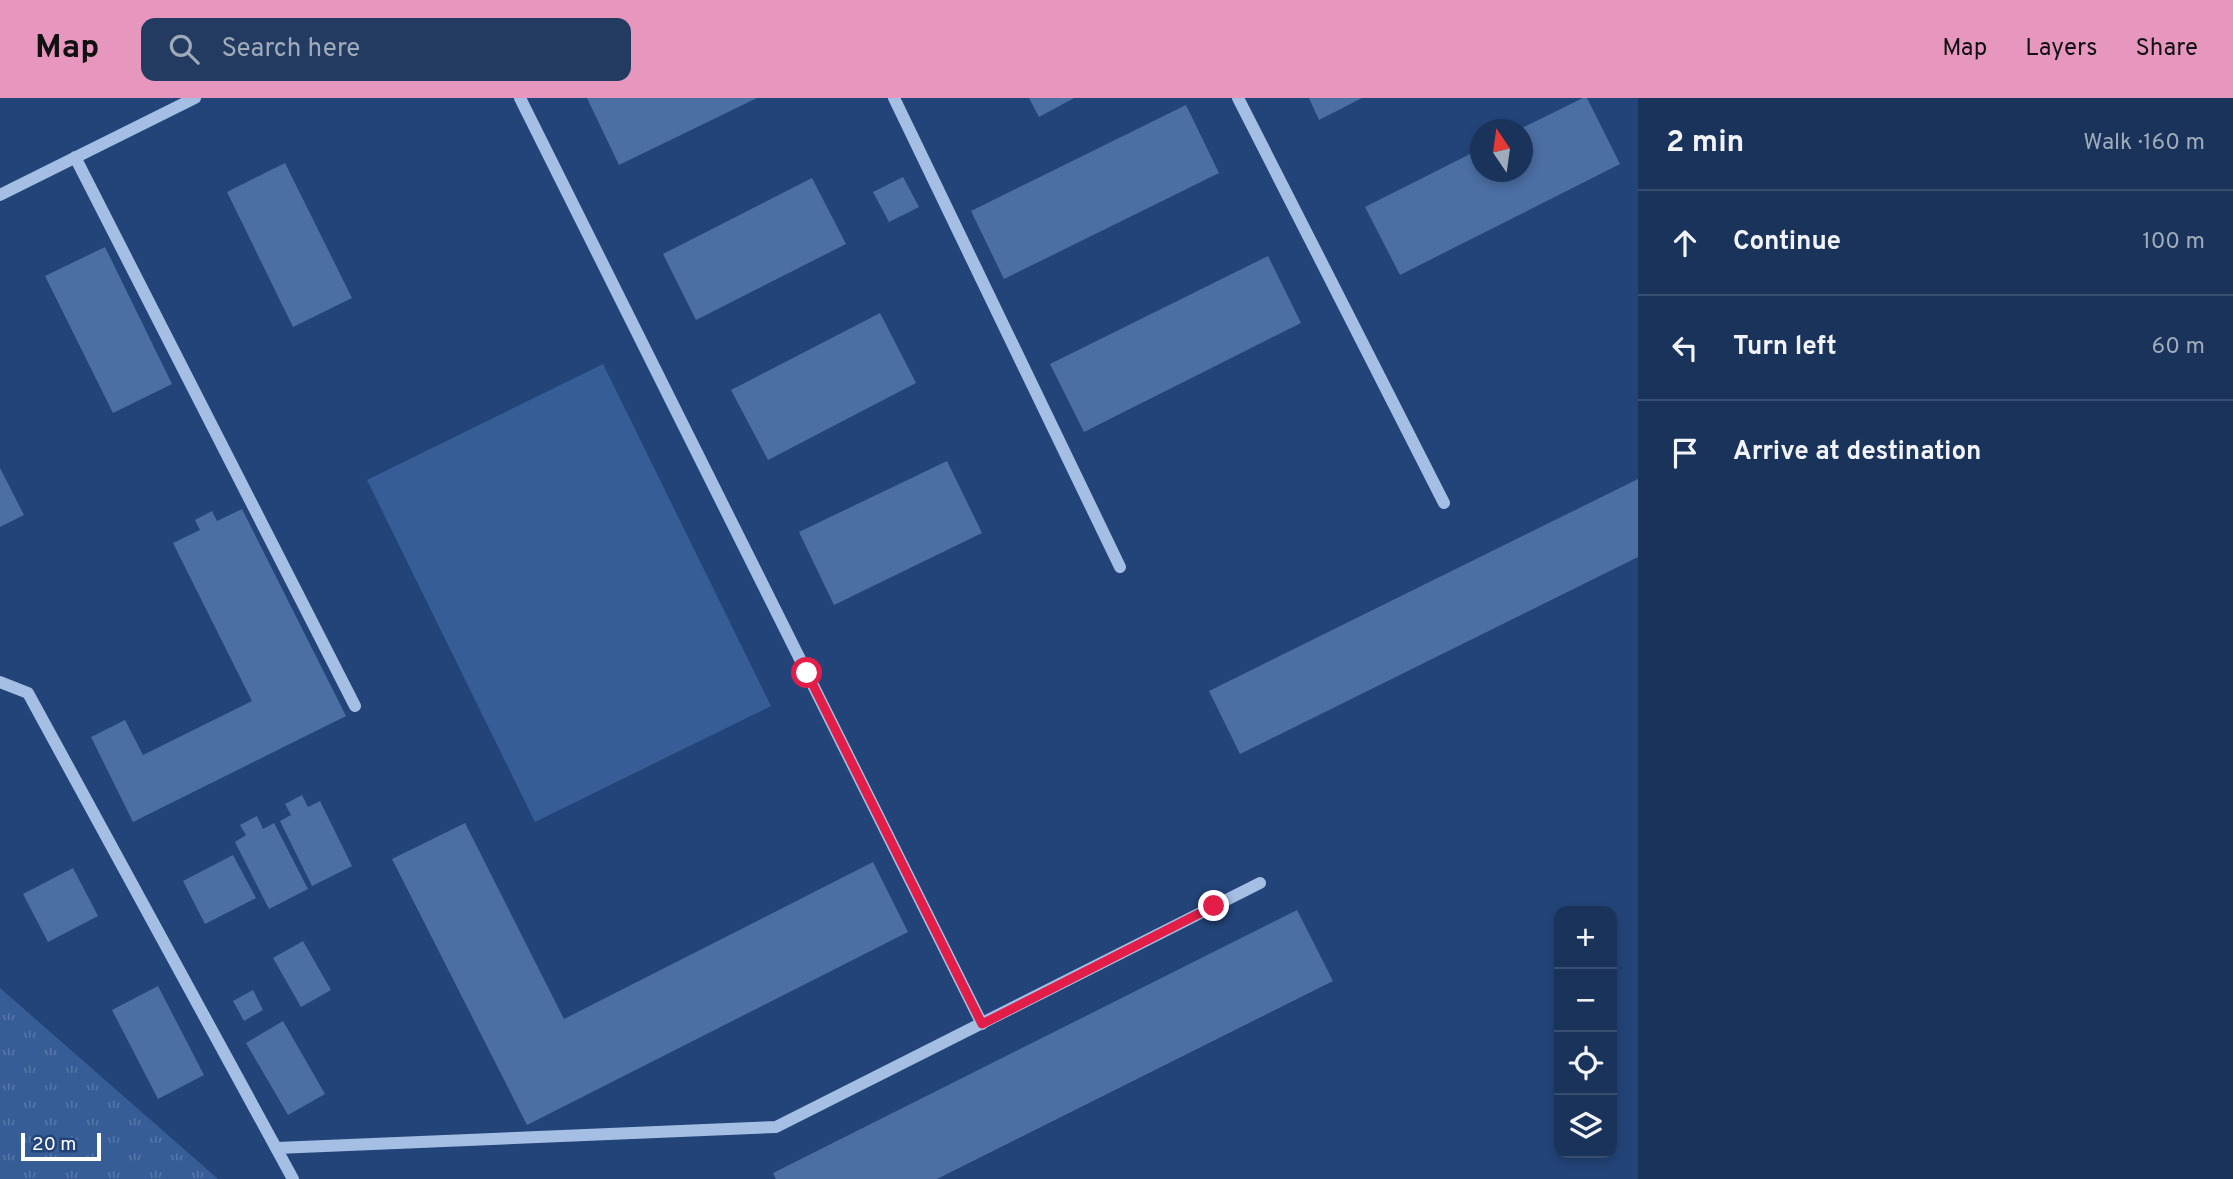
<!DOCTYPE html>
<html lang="en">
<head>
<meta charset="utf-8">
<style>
	body { margin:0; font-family:Overpass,sans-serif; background:#233b61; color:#f1f3f6 }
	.controls { position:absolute; right:21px; bottom:21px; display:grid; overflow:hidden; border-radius:14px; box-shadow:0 4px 10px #0003 }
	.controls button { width:63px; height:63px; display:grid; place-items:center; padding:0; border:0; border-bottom:2px solid #384e71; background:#1a335b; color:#f1f3f6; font:35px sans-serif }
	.compass { position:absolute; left:1470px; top:21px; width:63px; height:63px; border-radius:50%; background:#1a335b; box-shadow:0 4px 10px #0003; rotate:347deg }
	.scale { position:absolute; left:21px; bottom:18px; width:80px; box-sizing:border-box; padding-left:7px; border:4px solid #fff; border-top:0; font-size:19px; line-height:24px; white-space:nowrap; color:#fff; -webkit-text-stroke:5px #234479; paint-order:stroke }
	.stop { position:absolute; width:21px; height:21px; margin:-16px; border:5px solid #e11d48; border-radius:50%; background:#fff }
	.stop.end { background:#e11d48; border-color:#fff; box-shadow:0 2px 7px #0008 }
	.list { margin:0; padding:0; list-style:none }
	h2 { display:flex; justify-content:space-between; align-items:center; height:91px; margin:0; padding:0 28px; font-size:30px }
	h2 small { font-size:23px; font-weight:400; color:#9faabb }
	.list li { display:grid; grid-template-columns:46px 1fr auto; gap:21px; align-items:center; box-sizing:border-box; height:105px; padding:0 28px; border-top:2px solid #384e71 }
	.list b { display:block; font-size:26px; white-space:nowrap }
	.list em { font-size:23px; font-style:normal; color:#9faabb }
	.icon { flex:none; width:38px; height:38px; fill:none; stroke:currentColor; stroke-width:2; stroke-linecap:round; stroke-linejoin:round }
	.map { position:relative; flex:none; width:1638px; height:1081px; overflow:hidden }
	header { display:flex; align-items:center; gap:42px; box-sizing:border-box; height:98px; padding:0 35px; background:#e797bd; color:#111 }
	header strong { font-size:33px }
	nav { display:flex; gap:38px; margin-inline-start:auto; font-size:24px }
	.search { width:490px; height:63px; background:#233b61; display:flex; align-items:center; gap:18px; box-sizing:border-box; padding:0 24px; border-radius:14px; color:#9faabb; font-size:26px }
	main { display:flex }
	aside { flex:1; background:#1a335b }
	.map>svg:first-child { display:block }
	.grass { fill:url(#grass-tufts) }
	.park { fill:#365d96 }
	.building { fill:#4b6ea3 }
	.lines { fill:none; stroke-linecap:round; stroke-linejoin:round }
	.minor { stroke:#a4bee4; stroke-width:12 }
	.route { stroke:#e11d48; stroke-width:9 }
</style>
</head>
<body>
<header>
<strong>Map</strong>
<div class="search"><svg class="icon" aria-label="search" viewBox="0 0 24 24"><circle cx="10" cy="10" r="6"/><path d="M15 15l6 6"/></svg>Search here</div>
<nav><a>Map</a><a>Layers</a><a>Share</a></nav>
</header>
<main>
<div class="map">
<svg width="1638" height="1081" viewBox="0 0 1638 1081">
	<defs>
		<pattern id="grass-tufts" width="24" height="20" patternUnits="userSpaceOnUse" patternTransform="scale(1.75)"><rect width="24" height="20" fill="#365d96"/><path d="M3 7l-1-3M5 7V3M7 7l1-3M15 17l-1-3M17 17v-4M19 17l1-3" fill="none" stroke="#5475a6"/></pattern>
	</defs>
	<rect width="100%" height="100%" fill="#234479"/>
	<path class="grass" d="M0,890L218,1081H0Z"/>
	<path class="park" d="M603,266L771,608L535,724L367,382Z"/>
	<path class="building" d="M587,0H757L619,67Z
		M1029,0H1074L1039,19Z
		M1309,0H1362L1319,22Z
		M1583,0H1587L1620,66L1400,177L1365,109L1480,51V74H1522V30Z
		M1186,7L1219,75L1004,181L971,113Z
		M285,65L352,200L293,229L227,94Z
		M903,79L919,109L889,124L873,94Z
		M812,80L846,146L696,222L663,156Z
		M105,149L172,286L113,315L45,178Z
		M1268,158L1301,225L1084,334L1050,266Z
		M880,215L916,285L768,362L731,292Z
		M947,363L982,435L834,507L799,434Z
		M0,370L24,417L0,429Z
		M1638,381V459L1240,656L1209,593Z
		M242,411L346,618L133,724L91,639L125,622L143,657L252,603L173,445L200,432L195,422L212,413L217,423Z
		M302,697L308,709L320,703L352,768L312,788L280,723L291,717L285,706Z
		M257,718L263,731L274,725L308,791L269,811L235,744L246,737L240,727Z
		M465,725L564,921L873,764L908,834L527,1027L392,761Z
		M233,757L256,800L205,826L183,783Z
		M73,770L98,818L48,844L23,796Z
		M1297,812L1333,883L937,1081H776L773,1075Z
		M303,843L331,892L301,909L273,860Z
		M158,888L204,977L158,1001L112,912Z
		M253,892L263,912L244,923L233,903Z
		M283,923L325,996L288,1017L246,945Z"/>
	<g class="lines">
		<path class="minor" d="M520,0L982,926
			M894,0L1120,469
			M1238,0L1444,405
			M75,59L355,608
			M0,97L195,0
			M0,584L28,595L293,1081
			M277,1050L776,1029L1260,785"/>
	</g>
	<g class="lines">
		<path class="route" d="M807,575L982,926L1214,808"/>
	</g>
</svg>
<div class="controls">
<button>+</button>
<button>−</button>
<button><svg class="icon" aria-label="locate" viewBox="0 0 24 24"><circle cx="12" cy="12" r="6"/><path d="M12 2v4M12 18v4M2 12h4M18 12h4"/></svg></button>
<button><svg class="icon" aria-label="layers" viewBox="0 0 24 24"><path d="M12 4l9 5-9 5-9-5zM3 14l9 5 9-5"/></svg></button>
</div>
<svg class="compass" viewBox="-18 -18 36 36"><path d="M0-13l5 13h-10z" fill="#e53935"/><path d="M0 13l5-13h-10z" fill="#9faabb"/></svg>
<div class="scale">20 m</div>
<div class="stop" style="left:807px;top:575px"></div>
<div class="stop end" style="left:1214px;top:808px"></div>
</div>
<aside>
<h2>2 min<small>Walk · 160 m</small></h2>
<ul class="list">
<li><svg class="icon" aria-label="ahead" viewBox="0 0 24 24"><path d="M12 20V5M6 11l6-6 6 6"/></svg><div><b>Continue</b></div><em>100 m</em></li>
<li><svg class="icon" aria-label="left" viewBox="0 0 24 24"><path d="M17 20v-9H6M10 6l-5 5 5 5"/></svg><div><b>Turn left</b></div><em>60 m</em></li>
<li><svg class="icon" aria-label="arrive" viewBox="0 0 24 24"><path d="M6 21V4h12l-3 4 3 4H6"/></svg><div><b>Arrive at destination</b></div></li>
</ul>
</aside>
</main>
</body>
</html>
